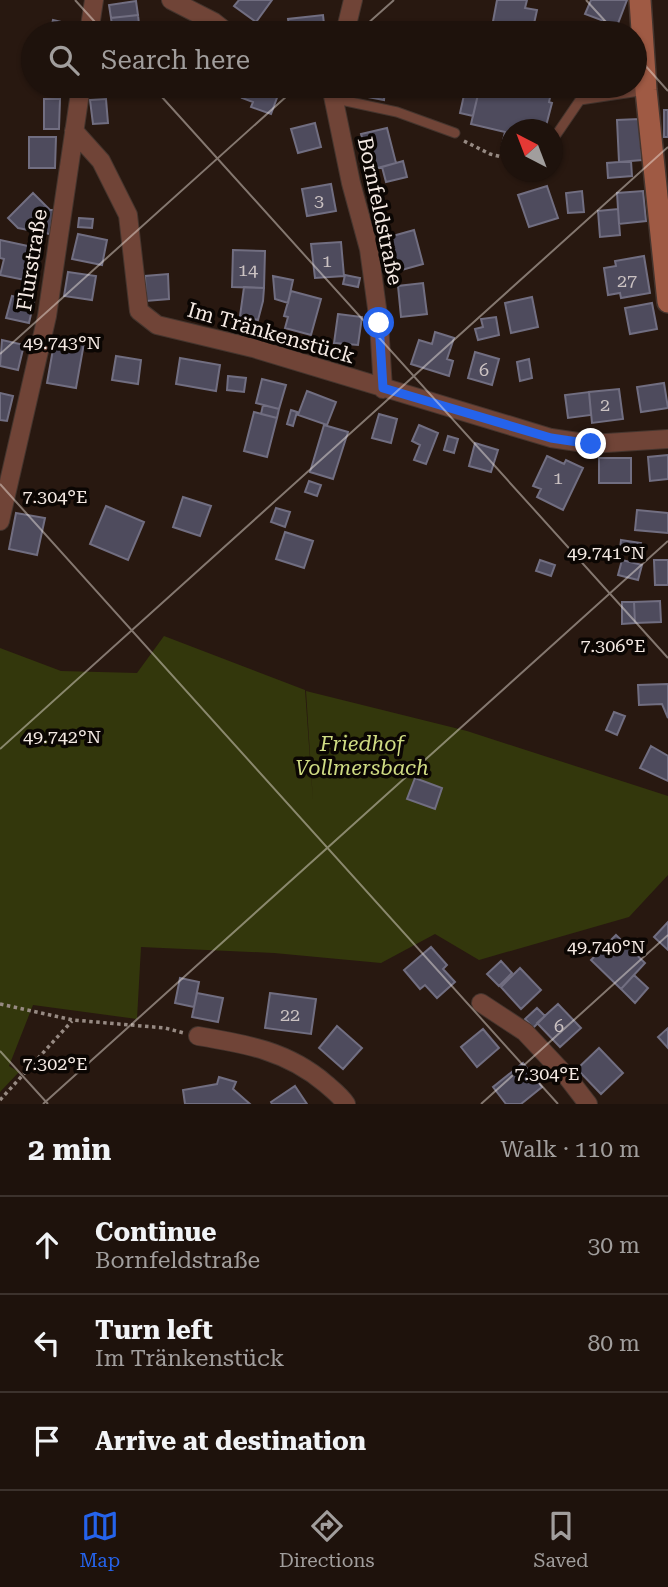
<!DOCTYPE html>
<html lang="en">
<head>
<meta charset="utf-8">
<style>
	body { margin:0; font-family:"Roboto Serif",serif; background:#261b15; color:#f1f3f6 }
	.compass { position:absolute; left:500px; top:119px; width:63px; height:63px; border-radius:50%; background:#1e120c; box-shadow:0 2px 5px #0004; rotate:318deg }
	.stop { position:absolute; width:21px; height:21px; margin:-16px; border:5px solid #2563eb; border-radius:50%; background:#fff }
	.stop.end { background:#2563eb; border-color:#fff; box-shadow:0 2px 7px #0008 }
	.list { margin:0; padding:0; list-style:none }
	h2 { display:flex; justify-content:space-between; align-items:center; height:91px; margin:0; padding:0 28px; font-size:30px }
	h2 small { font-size:23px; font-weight:400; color:#a19e9d }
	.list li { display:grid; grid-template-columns:46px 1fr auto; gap:21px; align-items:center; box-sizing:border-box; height:98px; padding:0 28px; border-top:2px solid #3c322d }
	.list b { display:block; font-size:26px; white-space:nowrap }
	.list p { margin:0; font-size:23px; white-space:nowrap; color:#a19e9d }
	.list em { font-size:23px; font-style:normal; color:#a19e9d }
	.icon { flex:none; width:38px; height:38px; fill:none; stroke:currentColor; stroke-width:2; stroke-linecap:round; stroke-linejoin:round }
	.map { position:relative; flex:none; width:668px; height:1104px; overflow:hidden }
	.search { position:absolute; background:#1e120c; box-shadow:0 2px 5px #0004; left:21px; right:21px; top:21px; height:77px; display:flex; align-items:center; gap:18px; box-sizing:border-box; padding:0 24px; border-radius:38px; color:#a19e9d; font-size:26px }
	.sheet { height:385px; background:#1e120c }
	nav { display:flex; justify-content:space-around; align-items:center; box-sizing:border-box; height:98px; border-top:2px solid #3c322d; background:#1e120c; font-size:19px; color:#a19e9d }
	nav a { display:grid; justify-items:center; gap:4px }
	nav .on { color:#2563eb }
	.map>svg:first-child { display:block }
	.green { fill:#33370c }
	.building { fill:#4e4b5d; stroke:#716e81; stroke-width:2 }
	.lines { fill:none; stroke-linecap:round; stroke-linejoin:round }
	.lane-casing { stroke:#45352e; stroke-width:11 }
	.street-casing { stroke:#45352e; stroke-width:20 }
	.secondary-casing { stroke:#45352e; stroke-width:24 }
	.path { stroke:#978a83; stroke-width:3.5; stroke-dasharray:3.5 3.5; stroke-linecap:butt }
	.lane { stroke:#704437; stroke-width:9 }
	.street { stroke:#704437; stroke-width:18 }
	.secondary { stroke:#9f5a44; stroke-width:21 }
	.route { stroke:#2563eb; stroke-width:9 }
	.ticks { fill:none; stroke:#f5eae4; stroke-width:2; stroke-opacity:0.45 }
	.labels { text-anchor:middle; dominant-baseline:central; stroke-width:7; stroke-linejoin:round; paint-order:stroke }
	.number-label { font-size:18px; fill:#cbc2c2 }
	.street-label { font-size:21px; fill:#f5eae4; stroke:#0b0603 }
	.park-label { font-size:21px; font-style:italic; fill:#cfdb83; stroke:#0b0603 }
	.ticks-label { font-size:18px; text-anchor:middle; fill:#f5eae4; stroke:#0b0603; stroke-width:7; stroke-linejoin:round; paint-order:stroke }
</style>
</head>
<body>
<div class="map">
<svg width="668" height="1104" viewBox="0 0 668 1104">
	<rect width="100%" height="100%" fill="#281810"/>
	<path class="green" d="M164,636L305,690L313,801L306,691L467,731L668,796V875L629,917L479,960L435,934L381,963L274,953L141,947L137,1019L33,1005L9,1066L19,1072L0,1092V648L61,671L137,673Z"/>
	<path class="building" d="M239,0H272L256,22L234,6Z
		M497,0H527L525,8L537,10L532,33L491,32Z
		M591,0H627L617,26L585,14Z
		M136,1L138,15L111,18L109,5Z
		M138,15L140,33H113L111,18Z
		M323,15L325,33H290L288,19Z
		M53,20L78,26L76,33H50Z
		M246,86L281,87L271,114L251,107L253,102L242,98Z
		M359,86H392L391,91L385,90L384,100L357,95Z
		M466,86H480L473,116L460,113Z
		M480,86H504L502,91L519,95L521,86H545L552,89L549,102L552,103L546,126H544L543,130H510V147L502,145L505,132L471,124Z
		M44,99H60L59,129H44Z
		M106,99L108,123L93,124L90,100Z
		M664,110H668V137H664Z
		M639,119L642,160L619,162L617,120Z
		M315,123L321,147L298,153L291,129Z
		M387,128L396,163L370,170L361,134Z
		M29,137H56L55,168H29Z
		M403,161L407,177L386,182L382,167Z
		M631,161L632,176L608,178L607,163Z
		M331,184L336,211L307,216L302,189Z
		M547,186L558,218L529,227L518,195Z
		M582,191L584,212L568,213L566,193Z
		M643,191L646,221L619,224L617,193Z
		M33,193L50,210H54L50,234L18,228L8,218Z
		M618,209L620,235L600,237L598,211Z
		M79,218L93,219L92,228L78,227Z
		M414,230L423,264L398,271L389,237Z
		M78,234L107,240L102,265L72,259Z
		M0,240L42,249L35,282L0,275L4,259L0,258Z
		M341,242L344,276L315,278L311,244Z
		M233,250L265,251L264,288L232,287Z
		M644,256L650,293L621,298L620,293L608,295L604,268L616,266L615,261Z
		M68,272L96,276L92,300L64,296Z
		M168,274L169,299L146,301L145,276Z
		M345,275L360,278L358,287L343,284Z
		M273,276L293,280L288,303L275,299Z
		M423,283L427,314L401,317L398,286Z
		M244,287L264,288L263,301L258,320L240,316Z
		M291,291L321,299L311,335L285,328L288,317L284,316Z
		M12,296L34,301L29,323L6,318Z
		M532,297L538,327L511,333L505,303Z
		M652,303L657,329L630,334L625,308Z
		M338,314L362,317L358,345L334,343Z
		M496,317L499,335L478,340L475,329L483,327L481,319Z
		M435,332L454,338L447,359L453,361L449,376L411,364L419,340L432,344Z
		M55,338L84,343L76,388L47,383Z
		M2,340L24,345L18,370L0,366Z
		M475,352L499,359L492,385L468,378Z
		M116,356L141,360L138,384L112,380Z
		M180,358L220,365L216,391L176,384Z
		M529,359L532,378L520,381L517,362Z
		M228,376L246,378L244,392L227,390Z
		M262,379L286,385L279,409L256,403Z
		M664,383L668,408L641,412L637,387Z
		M619,389L623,419L592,423L589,392Z
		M307,391L336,402L327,425L298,415Z
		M589,392L591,415L568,418L565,395Z
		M0,393L13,396L7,421L0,420Z
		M263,405L279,409L277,418L261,414Z
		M291,410L297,412L293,426L287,424Z
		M254,412L277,418L267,457L244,451Z
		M379,414L397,419L391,443L372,438Z
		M324,425L348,432L333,479L310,472Z
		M419,425L438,433L426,464L414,460L420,445L412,441Z
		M448,436L458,439L454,453L444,450Z
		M475,443L498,450L491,472L469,466Z
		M668,455V479L650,481L648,457Z
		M547,456L564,464L566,460L583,468L563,510L537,497L541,489L533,486Z
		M599,458H631V483H599Z
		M309,481L321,485L317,496L305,492Z
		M183,497L211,506L200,536L173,527Z
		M106,506L144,522L128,560L90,544Z
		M276,508L290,512L285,527L271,522Z
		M637,510L668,513V533L635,530Z
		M16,513L45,518L37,555L9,549Z
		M285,532L313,541L304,568L276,559Z
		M621,540L641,543L639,553L620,550Z
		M540,560L555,565L551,576L536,571Z
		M622,560L642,565L638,580L618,575Z
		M654,560H668V585H655Z
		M660,601L661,622L635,623L634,602Z
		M622,602H634L635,623L622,624Z
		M668,684V718L662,704L639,705L638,685Z
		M614,712L625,716L617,735L606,730Z
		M651,746L668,756V781L640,768Z
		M415,778L442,788L435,809L407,799Z
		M668,922V950L654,937Z
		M616,935L645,963L621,989L591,960Z
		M431,947L447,965L443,969L455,982L437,998L425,985L420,989L404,970Z
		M501,961L512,973L499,986L487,974Z
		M520,968L541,990L521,1009L501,987Z
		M634,975L648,988L635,1003L621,989Z
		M180,978L199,982L194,1007L175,1003Z
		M197,993L223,998L218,1022L192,1017Z
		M270,993L316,999L311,1034L265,1028Z
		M558,1004L581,1028L560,1047L537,1023Z
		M537,1008L545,1016L533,1028L525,1019Z
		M337,1026L362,1048L343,1069L319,1048Z
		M668,1028V1048L658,1037Z
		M483,1029L499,1048L477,1067L461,1047Z
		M599,1048L623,1073L601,1094L577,1069Z
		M523,1063L542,1087L521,1104H506L493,1087Z
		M219,1077L236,1082L233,1089L250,1104H185L183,1090L217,1084Z
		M295,1086L307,1104H272L271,1102Z"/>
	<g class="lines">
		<defs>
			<path id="lane" d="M336,94L341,100L397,112L455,133
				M552,141L580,100L646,90"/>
			<path id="street" d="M171,0L214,22L228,33
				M89,33L94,0
				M345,33L353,0
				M333,86L332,91L351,183L369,249L379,323L383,389
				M74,131L101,161L128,215L139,311L157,325L253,348L551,438L591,444L668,439
				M0,521L47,316L81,86
				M481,1003L525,1032L568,1078L588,1104
				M198,1036C246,1044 288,1051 326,1084C333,1090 341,1096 346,1104"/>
			<path id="secondary" d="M640,0L646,90L668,302"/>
		</defs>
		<use href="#lane" class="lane-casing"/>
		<use href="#street" class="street-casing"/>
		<use href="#secondary" class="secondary-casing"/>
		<path class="path" d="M464,141L490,154L510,159
			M0,1004L73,1020L165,1028L184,1033
			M0,1100L72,1021"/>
		<use href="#lane" class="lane"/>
		<use href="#street" class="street"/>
		<use href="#secondary" class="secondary"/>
	</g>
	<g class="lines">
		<path class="route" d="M379,323L383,388L551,438L591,444"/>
	</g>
	<path class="ticks" d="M75,0L105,33M586,0L616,33M357,33L394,0M635,54L668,91M152,86L668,658M0,354L298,86M0,484L558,1104M0,749L668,147M0,1051L48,1104M43,1104L668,541M481,1104L668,935"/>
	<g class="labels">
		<g class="number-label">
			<text x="319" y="200">3</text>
			<text x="327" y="260">1</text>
			<text x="248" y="269">14</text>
			<text x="627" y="280">27</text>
			<text x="484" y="369">6</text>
			<text x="605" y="404">2</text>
			<text x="558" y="477">1</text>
			<text x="290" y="1014">22</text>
			<text x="559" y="1025">6</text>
		</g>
		<g class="street-label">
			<text transform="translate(380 211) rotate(78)">Bornfeldstraße</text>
			<text transform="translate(32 260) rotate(-81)">Flurstraße</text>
			<text transform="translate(271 333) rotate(16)">Im Tränkenstück</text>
		</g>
		<g class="park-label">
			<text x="362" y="744">Friedhof<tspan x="362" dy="24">Vollmersbach</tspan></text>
		</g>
	</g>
	<g class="ticks-label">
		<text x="62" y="349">49.743°N</text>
		<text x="55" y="503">7.304°E</text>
		<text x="606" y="559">49.741°N</text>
		<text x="613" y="652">7.306°E</text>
		<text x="62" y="743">49.742°N</text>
		<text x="606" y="953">49.740°N</text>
		<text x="55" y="1070">7.302°E</text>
		<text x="547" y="1080">7.304°E</text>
	</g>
</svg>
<svg class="compass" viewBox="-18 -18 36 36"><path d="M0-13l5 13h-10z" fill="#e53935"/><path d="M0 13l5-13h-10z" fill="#a19e9d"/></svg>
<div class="stop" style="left:379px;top:323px"></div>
<div class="stop end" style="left:591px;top:444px"></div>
<div class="search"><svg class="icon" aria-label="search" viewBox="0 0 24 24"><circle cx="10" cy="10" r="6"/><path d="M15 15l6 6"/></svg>Search here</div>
</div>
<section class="sheet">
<h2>2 min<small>Walk · 110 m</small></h2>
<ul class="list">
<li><svg class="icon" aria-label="ahead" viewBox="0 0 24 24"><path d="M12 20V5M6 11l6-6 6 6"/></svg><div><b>Continue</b><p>Bornfeldstraße</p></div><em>30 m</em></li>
<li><svg class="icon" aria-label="left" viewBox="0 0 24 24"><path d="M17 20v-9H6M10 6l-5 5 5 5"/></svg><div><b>Turn left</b><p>Im Tränkenstück</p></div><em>80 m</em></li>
<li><svg class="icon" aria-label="arrive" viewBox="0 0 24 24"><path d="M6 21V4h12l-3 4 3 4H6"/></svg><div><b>Arrive at destination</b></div></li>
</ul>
</section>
<nav>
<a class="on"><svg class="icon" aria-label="map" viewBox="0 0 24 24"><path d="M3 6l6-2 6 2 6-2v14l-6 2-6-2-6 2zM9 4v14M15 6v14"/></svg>Map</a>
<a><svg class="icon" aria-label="directions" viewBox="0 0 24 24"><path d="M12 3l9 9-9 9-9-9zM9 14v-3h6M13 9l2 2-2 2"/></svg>Directions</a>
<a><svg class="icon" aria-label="saved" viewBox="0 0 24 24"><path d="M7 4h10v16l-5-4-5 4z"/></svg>Saved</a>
</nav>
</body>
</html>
